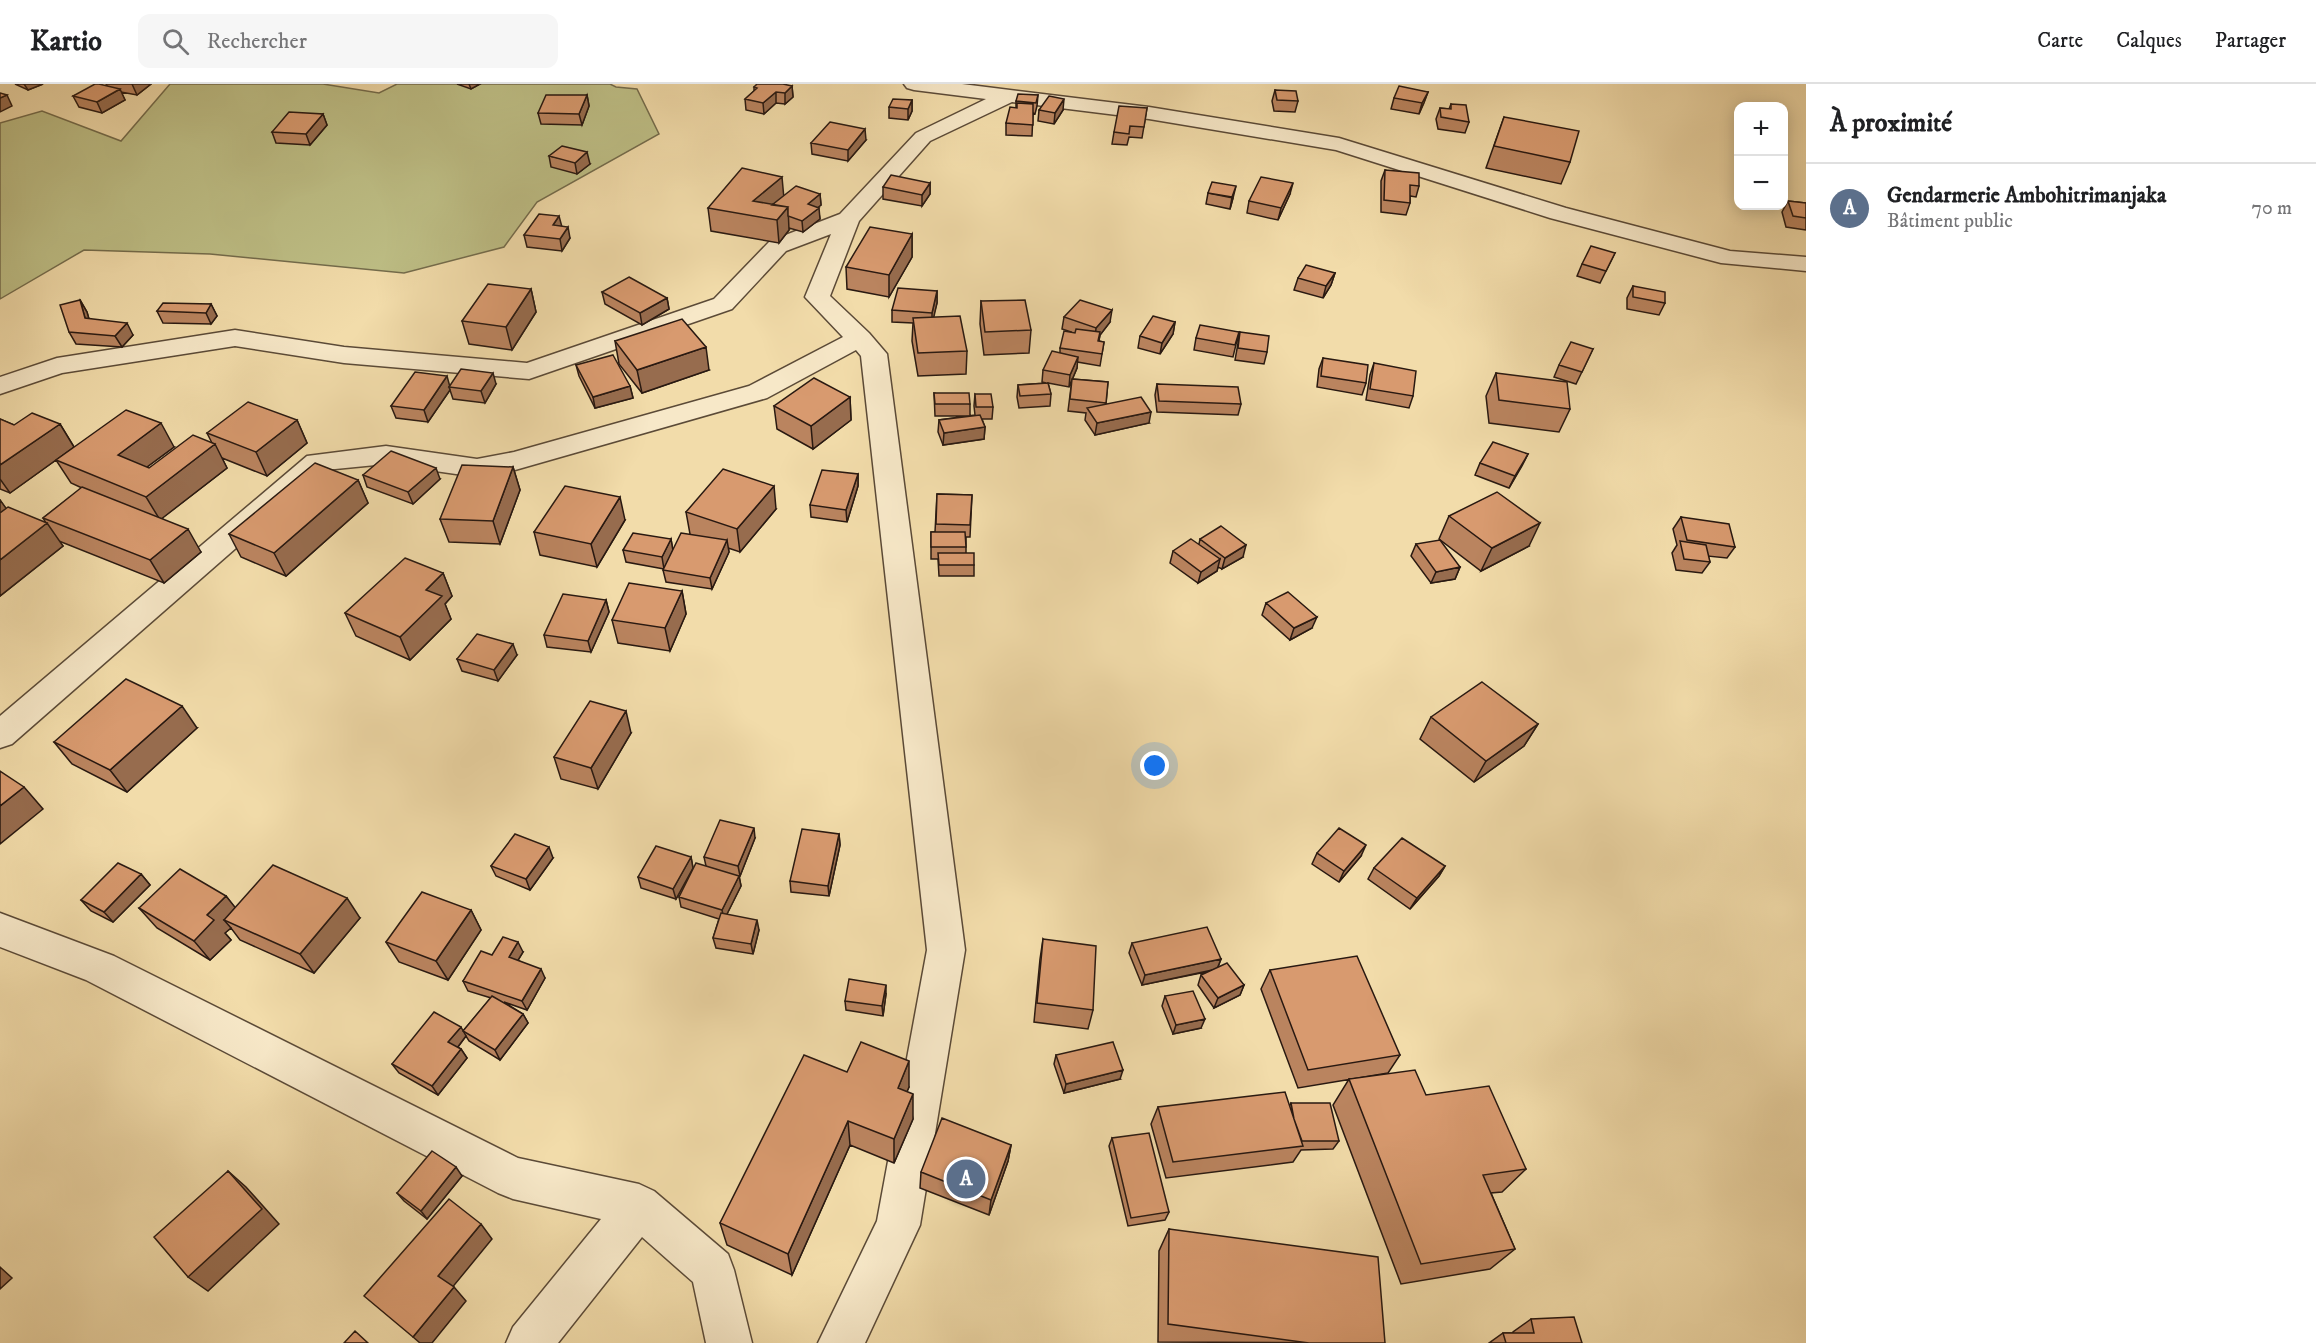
<!DOCTYPE html>
<html lang="fr">
<head>
<meta charset="utf-8">
<style>
	body { margin:0; font-family:"IM FELL DW Pica",serif; background:#f6f6f6; color:#202124 }
	.controls { position:absolute; right:18px; top:18px; display:grid; overflow:hidden; border-radius:12px; box-shadow:0 3px 15px #0003 }
	.controls button { width:54px; height:54px; display:grid; place-items:center; padding:0; border:0; border-bottom:2px solid #e0e0e0; background:#fff; color:#202124; font:30px sans-serif }
	.you { position:absolute; left:1155px; top:682px; width:21px; height:21px; margin:-15px; border:4px solid #fff; border-radius:50%; background:#1a73e8; box-shadow:0 0 0 9px #1a73e833 }
	.badge { display:grid; place-items:center; width:39px; height:39px; border-radius:50%; background:#8f2418; color:#fff; font-size:20px; font-weight:700 }
	.pin { position:absolute; translate:-50% -50%; border:3px solid #fff; box-shadow:0 2px 6px #0006 }
	.list { margin:0; padding:0; list-style:none }
	h2 { display:flex; justify-content:space-between; align-items:center; height:78px; margin:0; padding:0 24px; font-size:26px }
	h2 small { font-size:20px; font-weight:400; color:#757577 }
	.list li { display:grid; grid-template-columns:39px 1fr auto; gap:18px; align-items:center; box-sizing:border-box; height:90px; padding:0 24px; border-top:2px solid #e0e0e0 }
	.list b { display:block; font-size:22px; white-space:nowrap }
	.list p { margin:0; font-size:20px; white-space:nowrap; color:#757577 }
	.list em { font-size:20px; font-style:normal; color:#757577 }
	.icon { flex:none; width:33px; height:33px; fill:none; stroke:currentColor; stroke-width:2; stroke-linecap:round; stroke-linejoin:round }
	.map { position:relative; flex:none; width:1806px; height:1259px; overflow:hidden }
	header { display:flex; align-items:center; gap:36px; box-sizing:border-box; height:84px; padding:0 30px; background:#fff; border-bottom:2px solid #e0e0e0 }
	header strong { font-size:28px }
	nav { display:flex; gap:33px; margin-inline-start:auto; font-size:21px }
	.search { width:420px; height:54px; background:#f6f6f6; display:flex; align-items:center; gap:15px; box-sizing:border-box; padding:0 21px; border-radius:12px; color:#757577; font-size:22px }
	main { display:flex }
	aside { flex:1; background:#fff }
	.map>svg:first-child { display:block }
	.green { fill:#bebf86; stroke:#746c4c; stroke-width:1.5 }
	.lines { fill:none; stroke-linecap:round; stroke-linejoin:round }
	.minor-casing { stroke:#5b4a37; stroke-width:3 }
	.minor { fill:#f7e8c8; fill-rule:evenodd }
	.wall { fill:#ba845f; stroke:#291911; stroke-width:1.5 }
	.shaded-wall { fill:#976c4e; stroke:#291911; stroke-width:1.5 }
	.building { fill:#d89a6f; stroke:#291911; stroke-width:1.5 }
</style>
</head>
<body>
<header>
<strong>Kartio</strong>
<div class="search"><svg class="icon" aria-label="search" viewBox="0 0 24 24"><circle cx="10" cy="10" r="6"/><path d="M15 15l6 6"/></svg>Rechercher</div>
<nav><a>Carte</a><a>Calques</a><a>Partager</a></nav>
</header>
<main>
<div class="map">
<svg width="1806" height="1259" viewBox="0 0 1806 1259">
	<rect width="100%" height="100%" fill="#f2dcaa"/>
	<filter id="stains"><feTurbulence type="fractalNoise" baseFrequency=".00333" numOctaves="4"/><feColorMatrix values="0 0 0 0 .2 0 0 0 0 .09 0 0 0 0 .02 0 0 0 .5 -.17"/></filter>
	<radialGradient id="worn" r=".72"><stop offset=".6" stop-color="#630" stop-opacity="0"/><stop offset="1" stop-color="#630" stop-opacity=".3"/></radialGradient>
	<path class="green" d="M170,0H323L379,9L397,0H610L616,3L637,5L659,50L537,118L504,163L404,189L210,170L84,166L0,215V39L42,27L121,57Z"/>
	<g class="lines">
		<defs>
			<path id="minor" d="M904,0H962L1149,23L1339,54L1566,124L1730,167L1806,173V187L1721,179L1550,134L1336,66L1149,35L1012,18L930,57L859,137L830,212L869,249L887,270L965,866L920,1141L865,1259H818L877,1137L927,866L861,272L856,266L767,314L515,386L477,393L386,380L325,386L12,660L0,664V632L307,372L386,362L477,375L514,368L749,302L843,253L805,213L831,150L786,167L732,225L529,295L344,279L235,262L62,289L0,310V293L57,274L235,246L344,263L527,279L714,215L770,157L840,130L916,49L986,15L914,6L907,4Z
				M0,829L114,872L518,1074L639,1100L654,1107L728,1170L734,1186L752,1259H706L693,1198L642,1153L558,1259H506L513,1243L601,1135L513,1115L498,1109L86,896L0,863Z"/>
		</defs>
		<use href="#minor" class="minor-casing"/>
		<use href="#minor" class="minor"/>
	</g>
	<path class="wall" d="M15,0H43L28,6Z
		M106,0H151L137,11L121,8L125,16L102,29L79,23L73,12L107,2Z
		M457,0H480L471,5Z
		M792,2L793,13L785,20L776,19L764,30L746,26L745,15L754,7V3Z
		M1275,6L1298,17L1295,28L1274,27L1272,17Z
		M1428,8L1419,30L1391,25L1394,14Z
		M587,11L589,22L582,41L541,40L538,29Z
		M1038,11L1037,22L1035,30L1033,29L1032,52L1006,51V39L1016,24V17Z
		M912,16V27L908,36L889,34V23Z
		M1451,20L1469,38L1465,49L1438,45L1436,35L1440,24L1449,25Z
		M1147,24L1142,54L1129,53L1127,61L1112,60L1114,48Z
		M1039,26H1063L1054,40L1038,37Z
		M323,30L327,41L310,61L276,59L272,48Z
		M1504,33L1570,78L1561,100L1486,84Z
		M866,56L848,77L812,70L811,59Z
		M549,72L590,80L577,90L551,83Z
		M1385,86L1419,102L1416,113L1410,112V119L1406,131L1381,128V97Z
		M930,99V110L922,122L883,115V103Z
		M1208,109L1233,114L1230,125L1206,120Z
		M820,110L821,121L818,123L820,135L803,148L789,144V146L779,159L711,147L708,124Z
		M1290,110L1278,136L1247,129L1249,117Z
		M1788,117L1806,119V146L1786,143L1782,128Z
		M561,142L570,154L562,167L527,163L524,151Z
		M912,150V173L889,213L847,205L846,183Z
		M1615,169L1600,199L1577,192L1582,180Z
		M1335,189L1331,201L1323,214L1294,206L1298,194Z
		M1633,202L1665,219L1659,231L1627,225V214Z
		M531,205L536,228L512,266L469,260L462,237Z
		M937,207V219L933,233L967,267L966,290L918,292L912,257L913,239L892,238V226Z
		M602,208L667,214L669,225L642,241L605,220Z
		M80,216L87,228L89,235L133,251L122,263L76,260L69,248Z
		M981,217L1031,246L1029,269L984,271L980,240Z
		M211,220L217,232L211,240L163,239L157,227Z
		M1064,233L1110,238L1100,251L1099,257L1104,258L1100,282L1077,278V284L1069,303L1048,299L1051,310L1050,322L1019,324L1017,313L1018,301L1046,299L1042,298L1043,286L1060,269V264L1071,248L1062,245Z
		M1175,238L1173,250L1160,270L1138,264L1140,252Z
		M1239,248L1233,273L1194,266L1196,254Z
		M1240,248L1267,268L1264,280L1235,276Z
		M615,257L709,286L642,309L619,280Z
		M1593,265L1576,300L1554,293L1559,281Z
		M1323,274L1366,299L1362,311L1317,303L1319,285Z
		M1374,279L1413,312L1409,324L1366,316L1370,291Z
		M576,281L630,302L633,314L595,324L579,292Z
		M1496,289L1570,325L1559,348L1489,339L1486,312Z
		M1072,295L1108,298L1106,320L1149,339L1095,351L1085,336L1086,329L1068,327Z
		M496,300L485,319L453,315L450,306L428,338L396,334L391,322L450,302Z
		M1157,300L1241,320L1238,331L1157,328L1155,311Z
		M934,309L970,320V332H935Z
		M975,310L993,323L992,335H982L985,343L984,355L943,361L938,348L939,336L975,331L974,322Z
		M850,313L851,336L813,365L777,345L774,322Z
		M0,335L14,341L60,340L74,363H174L147,383L149,384L212,359L207,349L297,336L307,359L267,392L222,374L227,384L162,434L201,468L164,499L59,457L63,462L0,512V416L6,425L46,439L43,434L82,404L71,399L56,376L10,409L0,405Z
		M1528,370L1509,404L1475,391L1480,379Z
		M513,383L520,406L500,460L449,458L440,435Z
		M858,390V402L847,438L811,433L810,421Z
		M363,391L440,395L413,420L367,403Z
		M358,396L368,419L286,492L241,473L229,450Z
		M937,410L972,411L970,453H966V469L974,481V492H939L938,475H931V448H935Z
		M776,425L740,468L728,464L729,468L712,505L666,498L663,486L664,485L626,478L623,466L671,455L673,467L690,450L686,428Z
		M1449,432L1529,462L1481,487L1439,455Z
		M1681,433L1735,463L1727,474L1708,472L1710,478L1702,489L1676,486L1672,469L1677,461L1673,445Z
		M625,436L597,483L540,471L534,448Z
		M1200,455L1243,473L1222,485L1218,483L1217,487L1198,499L1170,479L1173,467L1199,460Z
		M1416,460L1460,483L1455,495L1431,499L1411,472Z
		M443,489L452,512L445,520L451,535L410,576L356,552L345,529Z
		M682,507L686,530L670,567L618,559L612,536Z
		M606,516L609,528L591,568L547,563L544,551Z
		M1266,519L1312,544L1290,556L1262,531Z
		M517,571L498,597L462,587L457,575Z
		M1431,633L1538,640L1524,662L1474,698L1420,655Z
		M197,644L127,708L72,680L54,658Z
		M631,649L598,705L561,695L554,673Z
		M839,750L840,761L829,812L791,808L790,797Z
		M755,754L740,792H739L741,802L727,830L759,846L753,870L716,864L713,854L719,835L681,823L679,813L706,782L704,773Z
		M1317,769L1361,772L1339,798L1312,780Z
		M691,773L693,784L676,815L641,804L638,793Z
		M553,774L530,806L496,792L491,782Z
		M1445,782L1439,792L1410,825L1368,795L1374,784Z
		M141,790L150,801L113,838L91,827L81,816Z
		M226,812L235,824L360,834L314,889L240,856L231,844L225,849L231,856L210,876L157,844L139,824Z
		M471,826L481,846L448,896L399,878L386,858Z
		M1043,855L1093,926L1088,945L1034,938L1040,875Z
		M1132,859L1221,875L1218,883L1244,901L1240,911L1214,924L1198,901L1201,891L1211,887L1142,901L1129,869Z
		M523,868L518,876L545,894L527,926L504,918L523,930L528,939L500,976L469,957L466,952L458,963L461,965L467,974L438,1011L399,989L392,980L463,947L491,914L468,907L463,897L492,871Z
		M1270,886L1400,971L1388,989L1298,1004L1261,905Z
		M886,910L883,932L846,926L845,917Z
		M1165,912L1201,944L1173,950L1162,922Z
		M1056,971L1120,995L1064,1009L1054,980Z
		M847,988L909,1003L907,1007L913,1035L894,1079L850,1061L792,1191L727,1161L720,1139Z
		M1349,995L1426,1011L1526,1085L1502,1108L1491,1109L1515,1165L1490,1185L1401,1200L1333,1021Z
		M1291,1019L1339,1057L1333,1065L1301,1066L1293,1078L1166,1094L1151,1040L1158,1023L1290,1021Z
		M1112,1054L1169,1128L1165,1136L1128,1142L1109,1062Z
		M1011,1061L1008,1077L989,1131L920,1104L921,1088Z
		M462,1092L427,1135L404,1117L397,1109Z
		M1169,1145L1385,1259L1158,1258L1159,1167Z
		M1531,1235L1582,1259H1489L1503,1249H1513V1248Z"/>
	<path class="shaded-wall" d="M24,0H43L28,6Z
		M132,0H151L137,11Z
		M469,0H480L471,5Z
		M792,2L793,13L785,20V9Z
		M120,5L125,16L102,29L97,18Z
		M776,8V19L764,30L763,19Z
		M1428,8L1424,19L1419,30L1422,19Z
		M7,11L12,22L0,28V14Z
		M587,11L589,22L582,41L579,30Z
		M1064,15L1063,26L1054,40L1055,29Z
		M912,16V27L908,36V25Z
		M323,30L327,41L310,61L306,50Z
		M865,45L866,56L848,77V66Z
		M587,68L590,80L577,90L575,79Z
		M782,93L784,115L771,126L753,117Z
		M930,99V110L922,122V111Z
		M1293,99L1290,110L1278,136L1281,124Z
		M1236,102L1233,114L1230,125L1232,113Z
		M820,110L821,121L809,131L808,120Z
		M788,123L789,146L779,159L777,136Z
		M819,124L820,135L803,148L802,137Z
		M559,132L562,143L553,141Z
		M568,143L570,154L562,167L560,155Z
		M912,150V173L889,213V191Z
		M1335,189L1331,201L1323,214L1326,202Z
		M531,205L536,228L512,266L506,243Z
		M937,207V219L932,241V229Z
		M667,214L669,225L642,241L640,229Z
		M80,216L87,228L92,246L85,234Z
		M211,220L217,232L211,240L206,229Z
		M1112,226L1110,238L1100,251L1098,260L1095,256L1096,244Z
		M1175,238L1173,250L1160,270L1162,259Z
		M127,239L133,251L122,263L115,252Z
		M706,263L709,286L642,309L637,286Z
		M1078,273L1077,284L1069,303L1070,291Z
		M493,289L496,300L485,319L481,307Z
		M447,292L450,303H449L450,306L428,338L424,326Z
		M630,302L633,314L595,324L593,313Z
		M850,313L851,336L813,365L811,342Z
		M1151,328L1149,339L1095,351L1097,339Z
		M297,336L307,359L267,392L256,368Z
		M161,339L174,363L132,394L118,371Z
		M60,340L74,363L10,409L0,395V381Z
		M985,343L984,355L943,361L944,349Z
		M215,360L227,384L160,436L146,413Z
		M1528,370L1522,382L1509,404L1515,392Z
		M513,383L520,406L500,460L493,437Z
		M436,384L440,395L413,420L408,408Z
		M858,390V402L847,438L846,426Z
		M358,396L368,419L286,492L274,469Z
		M774,402L776,425L740,468L737,445Z
		M620,413L625,436L597,483L591,460Z
		M0,416L19,442L0,456Z
		M47,439L63,462L0,512V476Z
		M1540,439L1529,462L1481,487L1492,464Z
		M188,445L201,468L164,499L150,476Z
		M671,455L673,467L664,485L662,473Z
		M727,456L729,468L712,505L710,494Z
		M1246,461L1243,473L1222,485L1225,474Z
		M1220,475L1217,487L1198,499L1201,488Z
		M1460,483L1455,495L1431,499L1436,488Z
		M443,489L452,512L445,520L451,535L410,576L400,553L426,506Z
		M682,507L686,530L670,567L665,544Z
		M606,516L609,528L591,568L588,557Z
		M1317,533L1312,544L1290,556L1294,544Z
		M513,560L517,571L498,597L494,586Z
		M182,622L197,644L127,708L110,686Z
		M626,627L631,649L598,705L591,684Z
		M1538,640L1524,662L1474,698L1486,677Z
		M24,703L43,725L0,760V722Z
		M754,744L755,754L740,792L738,782Z
		M839,750L840,761L829,812L828,802Z
		M1366,761L1361,772L1339,798L1344,787Z
		M549,763L553,774L530,806L526,795Z
		M691,773L693,784L676,815L673,805Z
		M1445,782L1439,792L1410,825L1417,814Z
		M141,790L150,801L113,838L104,828Z
		M739,792L741,802L724,836L722,826Z
		M226,812L242,832L224,836L231,844L225,849L231,856L210,876L194,857L207,831Z
		M347,814L360,834L314,889L300,870Z
		M471,826L481,846L448,896L436,877Z
		M757,836L759,846L753,870L751,860Z
		M518,858L523,868L514,883L509,873Z
		M1221,875L1217,885L1142,901L1145,891Z
		M541,885L545,894L527,926L522,917Z
		M886,901V910L883,932L882,922Z
		M1244,901L1240,911L1214,924L1218,914Z
		M523,930L528,939L500,976L495,966Z
		M1205,935L1201,944L1173,950L1176,941Z
		M461,943L466,952L454,968L448,958Z
		M461,965L467,974L438,1011L432,1002Z
		M909,977V1003L898,1029V1004Z
		M1123,986L1120,995L1064,1009L1066,1000Z
		M913,1010V1035L894,1079V1055Z
		M848,1037L850,1061L792,1191L788,1170Z
		M1011,1061L1008,1077L989,1131L991,1116Z
		M456,1083L462,1092L427,1135L421,1127Z
		M228,1087L246,1103L279,1140L208,1207L188,1193Z
		M481,1140L492,1155L451,1205L438,1192Z
		M0,1183L12,1194L0,1205Z
		M454,1203L466,1217L432,1259H420L413,1253Z"/>
	<path class="building" d="M95,0H99L120,5L97,18L73,12Z
		M757,0H783L792,2L785,9L776,8L763,19L745,15L757,4L754,3Z
		M1399,2L1428,8L1422,19L1394,14Z
		M1275,6L1296,7L1298,17L1277,16Z
		M0,9L7,11L0,14Z
		M1018,10L1038,11L1036,19L1016,17Z
		M546,11H587L579,30L538,29Z
		M1049,12L1064,15L1055,29L1039,26Z
		M893,15L912,16L908,25L889,23Z
		M1017,19L1033,20V41L1006,39L1010,23L1017,24Z
		M1451,20L1466,21L1469,38L1441,33L1440,24L1451,25Z
		M1119,22L1147,24L1144,43L1130,42L1129,50L1114,48Z
		M289,28L323,30L306,50L272,48Z
		M1504,33L1579,47L1570,78L1494,62Z
		M830,38L865,45L848,66L811,59Z
		M562,62L587,68L575,79L549,72Z
		M742,84L782,93L753,117L788,123L777,136L708,124Z
		M1385,86L1419,89V102L1410,101V119L1384,116Z
		M891,91L930,99L922,111L883,103Z
		M1261,93L1293,99L1281,124L1249,117Z
		M1212,98L1236,102L1232,113L1208,109Z
		M796,102L820,110L808,120L819,124L802,137L788,132V123L772,121Z
		M1788,117L1806,119V134L1793,132Z
		M539,130L559,132L553,141L568,143L560,155L524,151Z
		M870,143L912,150L889,191L846,183Z
		M1591,162L1615,169L1606,187L1582,180Z
		M1306,181L1335,189L1326,202L1298,194Z
		M629,193L667,214L640,229L602,208Z
		M488,200L531,205L506,243L462,237Z
		M1633,202L1665,208V219L1633,213Z
		M898,204L937,207L932,229L892,226Z
		M80,216L85,234L127,239L115,252L69,248L60,221Z
		M1025,216L1031,246L985,248L981,217Z
		M1080,216L1112,226L1096,244L1064,233Z
		M163,219L211,220L206,229L157,227Z
		M960,232L967,267L918,269L913,234Z
		M1153,232L1175,238L1162,259L1140,252Z
		M682,235L706,263L637,286L615,257Z
		M1200,241L1239,248L1235,261L1196,254Z
		M1076,245L1100,248L1098,257L1104,258L1102,270L1060,264L1064,247L1075,249Z
		M1240,248L1269,252L1267,268L1238,264Z
		M1571,258L1593,265L1582,288L1559,281Z
		M1052,267L1078,273L1070,291L1043,286Z
		M613,271L630,302L593,313L576,281Z
		M1323,274L1368,281L1366,299L1321,292Z
		M1374,279L1416,287L1413,312L1370,305Z
		M461,285L493,289L481,307L449,303Z
		M415,288L447,292L424,326L391,322Z
		M1496,289L1567,298L1570,325L1499,316Z
		M814,294L850,313L811,342L774,322Z
		M1072,295L1108,298L1106,319L1070,315Z
		M1048,299L1051,310L1020,312L1018,301Z
		M1157,300L1238,303L1241,320L1159,317Z
		M934,309H969L970,320H935Z
		M975,310H991L993,323H976Z
		M1141,313L1151,328L1097,339L1087,324Z
		M248,318L297,336L256,368L207,349Z
		M126,326L161,339L118,371L149,384L193,351L215,360L146,413L56,376Z
		M32,329L60,340L0,381V335L14,341Z
		M980,331L985,343L944,349L939,336Z
		M1493,358L1528,370L1515,392L1480,379Z
		M391,367L436,384L408,408L363,391Z
		M315,379L358,396L274,469L229,450Z
		M462,381L513,383L493,437L440,435Z
		M723,385L774,402L737,445L686,428Z
		M822,386L858,390L846,426L810,421Z
		M565,402L620,413L591,460L534,448Z
		M82,403L188,445L150,476L43,434Z
		M1497,408L1540,439L1492,464L1449,432Z
		M937,410L972,411L970,441L936,440Z
		M8,423L47,439L0,476V429Z
		M1681,433L1729,440L1735,463L1687,456Z
		M1221,442L1246,461L1225,474L1200,455Z
		M931,448H965L966,463H931Z
		M633,449L671,455L662,473L623,466Z
		M681,449L727,456L710,494L663,486Z
		M1191,455L1220,475L1201,488L1173,467Z
		M1440,456L1460,483L1436,488L1416,460Z
		M1680,457L1706,461L1710,478L1684,475Z
		M938,469H974V481H939Z
		M405,474L443,489L426,506L442,512L400,553L345,529Z
		M629,499L682,507L665,544L612,536Z
		M1288,508L1317,533L1294,544L1266,519Z
		M563,510L606,516L588,557L544,551Z
		M477,550L513,560L494,586L457,575Z
		M126,595L182,622L110,686L54,658Z
		M1482,598L1538,640L1486,677L1431,633Z
		M590,617L626,627L591,684L554,673Z
		M0,687L24,703L0,722Z
		M720,736L754,744L738,782L704,773Z
		M1339,744L1366,761L1344,787L1317,769Z
		M802,745L839,750L828,802L790,797Z
		M515,750L549,763L526,795L491,782Z
		M1402,754L1445,782L1417,814L1374,784Z
		M656,762L691,773L673,805L638,793Z
		M118,779L141,790L104,828L81,816Z
		M696,779L739,792L722,826L679,813Z
		M273,781L347,814L300,870L224,836Z
		M180,785L226,812L207,831L214,836L194,857L139,824Z
		M422,808L471,826L436,877L386,858Z
		M721,829L757,836L751,860L713,854Z
		M1207,843L1221,875L1145,891L1132,859Z
		M503,853L518,858L509,873L541,885L522,917L463,897L481,867L492,871Z
		M1043,855L1096,862L1093,926L1037,919Z
		M1357,872L1400,971L1308,986L1270,886Z
		M1227,879L1244,901L1218,914L1201,891Z
		M849,895L886,901L882,922L845,917Z
		M1193,907L1205,935L1176,941L1165,912Z
		M492,912L523,930L495,966L463,947Z
		M434,928L461,943L448,958L461,965L432,1002L392,980Z
		M861,958L909,977L898,1004L913,1010L894,1055L848,1037L788,1170L720,1139L804,971L847,988Z
		M1113,958L1123,986L1066,1000L1056,971Z
		M1415,986L1426,1011L1489,1002L1526,1085L1483,1091L1515,1165L1421,1180L1349,995Z
		M1285,1008L1303,1062L1173,1078L1158,1023Z
		M1291,1019H1330L1339,1057H1302L1294,1035Z
		M942,1034L1011,1061L991,1116L921,1088Z
		M1149,1049L1169,1128L1131,1134L1112,1054Z
		M432,1067L456,1083L421,1127L397,1109Z
		M228,1087L262,1125L188,1193L154,1153Z
		M449,1115L481,1140L438,1192L454,1203L413,1253L364,1212Z
		M1169,1145L1378,1173L1385,1259H1309L1168,1240Z
		M1574,1233L1582,1259H1506L1503,1249H1534L1531,1235Z
		M355,1247L368,1259H344Z"/>
	<rect width="100%" height="100%" filter="url(#stains)"/>
	<rect width="100%" height="100%" fill="url(#worn)"/>
</svg>
<div class="controls">
<button>+</button>
<button>−</button>
</div>
<div class="you"></div>
<div class="pin badge" style="left:966px;top:1095px;background:#5c6f8a">A</div>
</div>
<aside>
<h2>À proximité<small></small></h2>
<ul class="list">
<li><span class="badge" style="background:#5c6f8a">A</span><div><b>Gendarmerie Ambohitrimanjaka</b><p>Bâtiment public</p></div><em>70 m</em></li>
</ul>
</aside>
</main>
</body>
</html>
